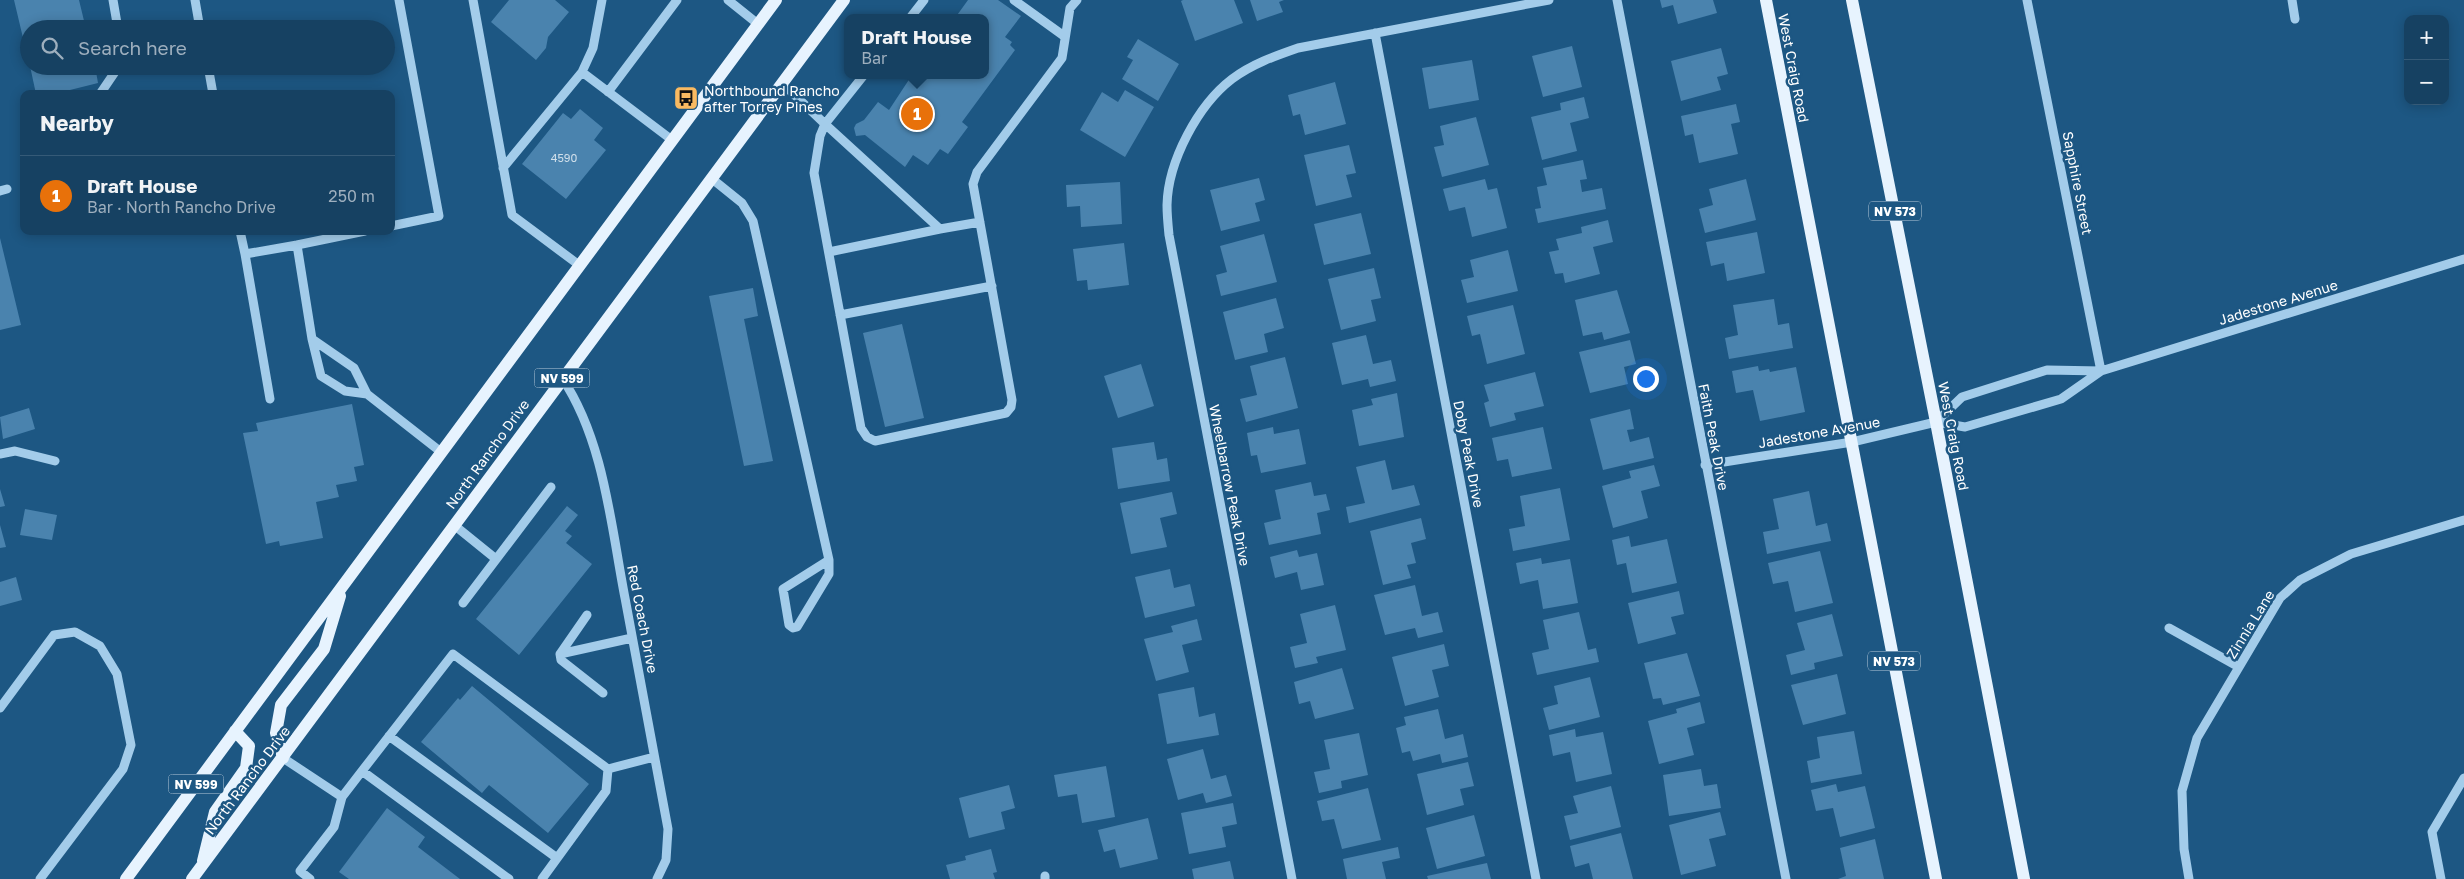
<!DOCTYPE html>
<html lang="en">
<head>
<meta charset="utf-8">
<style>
	body { margin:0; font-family:"Golos Text",sans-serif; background:#234c6b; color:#f1f3f6 }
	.controls { position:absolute; right:15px; top:15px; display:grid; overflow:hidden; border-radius:10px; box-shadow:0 2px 12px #0003 }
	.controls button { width:45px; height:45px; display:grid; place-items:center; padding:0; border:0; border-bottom:1px solid #355a77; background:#164162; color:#f1f3f6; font:25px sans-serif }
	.you { position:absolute; left:1645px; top:378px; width:18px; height:18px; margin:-12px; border:4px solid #fff; border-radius:50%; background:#1a73e8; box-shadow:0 0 0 8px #1a73e833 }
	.badge { display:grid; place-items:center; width:32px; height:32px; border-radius:50%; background:#faba61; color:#fff; font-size:16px; font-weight:700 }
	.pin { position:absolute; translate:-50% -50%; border:2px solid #fff; box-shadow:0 1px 5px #0006 }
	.popup { position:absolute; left:844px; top:14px; width:145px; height:65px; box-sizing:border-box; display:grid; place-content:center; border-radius:10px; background:#164162; filter:drop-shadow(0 1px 4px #0005); font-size:16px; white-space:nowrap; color:#9eafbe }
	.popup b { font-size:19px; color:#f1f3f6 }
	.popup::after { content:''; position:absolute; left:50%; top:100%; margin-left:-10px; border:10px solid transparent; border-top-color:#164162 }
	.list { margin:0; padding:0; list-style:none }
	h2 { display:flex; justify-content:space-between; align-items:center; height:65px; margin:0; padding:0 20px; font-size:21px }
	h2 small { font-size:16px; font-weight:400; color:#9eafbe }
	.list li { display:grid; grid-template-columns:32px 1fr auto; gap:15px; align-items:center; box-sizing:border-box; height:80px; padding:0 20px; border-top:1px solid #355a77 }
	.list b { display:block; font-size:19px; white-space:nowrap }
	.list p { margin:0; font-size:16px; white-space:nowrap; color:#9eafbe }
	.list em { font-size:16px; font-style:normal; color:#9eafbe }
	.icon { flex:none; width:28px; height:28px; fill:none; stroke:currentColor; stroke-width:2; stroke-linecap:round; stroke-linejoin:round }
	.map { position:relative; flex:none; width:2464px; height:879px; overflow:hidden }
	.search { position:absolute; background:#164162; box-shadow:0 2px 12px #0003; left:20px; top:20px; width:375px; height:55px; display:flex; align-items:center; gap:12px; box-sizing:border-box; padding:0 18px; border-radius:28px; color:#9eafbe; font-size:19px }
	.panel { position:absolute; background:#164162; box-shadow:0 2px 12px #0003; left:20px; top:90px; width:375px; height:145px; border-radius:10px }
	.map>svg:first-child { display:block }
	.building { fill:#4a83ae }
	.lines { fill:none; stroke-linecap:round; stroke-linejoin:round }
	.minor { stroke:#a3ccea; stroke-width:9 }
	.major { stroke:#e7f3fe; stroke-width:12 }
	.labels { text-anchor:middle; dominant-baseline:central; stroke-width:5; stroke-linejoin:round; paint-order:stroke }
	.number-label { font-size:11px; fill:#d2e0eb }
	.shield { fill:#1d5783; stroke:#bbcdda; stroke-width:1 }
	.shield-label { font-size:12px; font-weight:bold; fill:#fff }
	.street-label { font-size:14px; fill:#fff; stroke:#1d5783 }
	.poi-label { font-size:14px; fill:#fff; stroke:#1d5783; text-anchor:start }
</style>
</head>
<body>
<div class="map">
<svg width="2464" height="879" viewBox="0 0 2464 879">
	<rect width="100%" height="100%" fill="#1d5783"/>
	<path class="building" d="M14,0H79L86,29H29L28,59Z
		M509,0H555L569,12L548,37L546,48L536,60L491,22Z
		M968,0H998L1021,16L1005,37L1012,42L1010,45L1015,50L962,122L968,127L948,154L940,149L928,165L913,155L905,167L865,135L856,136L854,128L856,124L864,120L878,102L889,110L912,75H986V18H955Z
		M1183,0H1234L1243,23L1195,41L1181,1Z
		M1250,0H1284L1279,2L1283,12L1257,21Z
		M1660,0H1713L1717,13L1678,24L1673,5L1662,8Z
		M1138,39L1179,64L1158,101L1122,79L1133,60L1127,57Z
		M1572,46L1582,87L1543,97L1532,56Z
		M1721,48L1728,74L1717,77L1721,90L1681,101L1671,61Z
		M1472,60L1479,100L1429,109L1422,68Z
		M30,66H95L98,83L54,94H36Z
		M1335,82L1346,124L1305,135L1300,114L1293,116L1288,95Z
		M1125,90L1154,107L1125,157L1080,130L1102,92L1118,102Z
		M1584,97L1589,118L1570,123L1577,151L1542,160L1531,117L1561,110L1560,103Z
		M1736,104L1740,122L1731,124L1738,154L1699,163L1693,134L1685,136L1681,116Z
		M580,109L603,128L594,140L606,150L566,199L522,164L563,113L571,119Z
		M1476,117L1489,165L1442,177L1434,147L1444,145L1440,126Z
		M1349,145L1356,173L1346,175L1352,197L1316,206L1304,155Z
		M1583,160L1587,179L1580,180L1582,192L1602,188L1606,209L1538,223L1535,209L1541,208L1537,187L1547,185L1543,168Z
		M1259,178L1265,200L1255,203L1260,221L1221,231L1210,190Z
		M1485,179L1488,190L1497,188L1507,228L1472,237L1465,207L1449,211L1443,189Z
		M1746,179L1756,220L1705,233L1699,209L1713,205L1709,189Z
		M1120,182L1122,224L1081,227L1080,206L1067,207L1066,185Z
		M1361,213L1371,254L1324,265L1314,224Z
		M1608,220L1613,242L1593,247L1600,274L1565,283L1563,273L1555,274L1549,252L1559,250L1556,239L1582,233L1581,227Z
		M1757,232L1765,273L1727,281L1724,263L1711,266L1706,242Z
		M1264,234L1277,282L1221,296L1216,275L1227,272L1220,246Z
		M0,238L21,325L0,330Z
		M1124,243L1129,285L1088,290L1087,280L1077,281L1073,249Z
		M1508,250L1518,291L1467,303L1461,280L1474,277L1470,260Z
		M1374,268L1381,298L1371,300L1376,321L1341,330L1328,279Z
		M753,288L758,316L744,319L773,461L744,466L709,296Z
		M1617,290L1630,333L1604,340L1602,332L1583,336L1575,300Z
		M1276,298L1284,328L1264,334L1268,352L1235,360L1223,312Z
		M1774,299L1778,325L1789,323L1793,348L1729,359L1725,338L1738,335L1733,305Z
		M1513,305L1525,354L1487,364L1480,334L1472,336L1467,316Z
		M902,324L924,418L885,427L863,333Z
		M1366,335L1373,364L1391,360L1396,381L1370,387L1368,379L1342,385L1332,343Z
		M1630,340L1636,364L1624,367L1628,384L1590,393L1579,352Z
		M1285,357L1298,408L1246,422L1240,399L1257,395L1250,366Z
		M1141,364L1154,406L1118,418L1104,376Z
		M1758,366L1759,371L1769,369L1770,372L1796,367L1805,412L1760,421L1753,390L1736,393L1732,371Z
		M1535,372L1544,406L1514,413L1516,420L1490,427L1484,403L1489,401L1484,385Z
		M1397,393L1404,437L1359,446L1352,410L1373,405L1371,399Z
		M352,404L364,465L354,467L357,481L336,485L339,497L316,502L323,538L280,546L279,541L266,544L243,433L258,431L256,423Z
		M29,408L35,429L3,439L0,417Z
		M1630,409L1634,429L1627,430L1630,442L1649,437L1654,458L1603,470L1590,419Z
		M1273,427L1274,434L1299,429L1306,464L1261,473L1257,455L1251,456L1247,433Z
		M1543,427L1552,469L1512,477L1508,459L1497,461L1492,438Z
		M1154,442L1157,460L1167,458L1170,481L1118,489L1112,448Z
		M1385,460L1392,490L1414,485L1420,505L1349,523L1346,507L1365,503L1356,467Z
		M1654,465L1660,486L1641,491L1648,518L1613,528L1602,486L1631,478L1629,471Z
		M1311,482L1314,496L1326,494L1330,510L1317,513L1321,534L1269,545L1264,523L1281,519L1275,490Z
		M1560,488L1570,540L1513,551L1509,529L1525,526L1520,496Z
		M0,489L5,506L0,507Z
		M1809,491L1816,526L1827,523L1831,541L1767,554L1763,532L1779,529L1773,499Z
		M1172,492L1177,514L1160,518L1167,547L1131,554L1120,503Z
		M567,506L578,515L565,531L572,536L566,543L592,564L519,655L476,619Z
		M25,509L57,515L52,540L20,535Z
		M1421,518L1426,539L1411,543L1416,563L1407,565L1411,578L1383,585L1370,531Z
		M0,525L6,547L0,548Z
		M1629,536L1631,547L1667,539L1677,583L1632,593L1626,563L1617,565L1612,540Z
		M1297,550L1299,557L1317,553L1324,585L1301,590L1297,572L1275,578L1270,557Z
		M1820,551L1833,603L1795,612L1788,581L1773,584L1768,563Z
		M1541,558L1542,564L1570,559L1578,603L1543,609L1538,580L1520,584L1516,563Z
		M1170,569L1174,588L1190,584L1195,606L1145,618L1135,577Z
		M16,577L22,600L0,606V582Z
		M1415,585L1422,616L1438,612L1443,632L1418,638L1415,628L1385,635L1374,595Z
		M1679,591L1684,614L1671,617L1676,634L1638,644L1628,603Z
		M1335,605L1346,650L1316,657L1318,663L1295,668L1290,647L1307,643L1300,614Z
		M1579,612L1588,650L1596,648L1599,662L1537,675L1532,653L1549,649L1543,620Z
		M1832,614L1843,656L1814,663L1815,669L1791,675L1786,655L1805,650L1797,623Z
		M1197,619L1202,640L1182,645L1189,672L1156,681L1144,639L1173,632L1171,626Z
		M1444,644L1449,666L1432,670L1439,697L1405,706L1392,657Z
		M1687,653L1700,696L1663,705L1661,698L1653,699L1644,663Z
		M1342,668L1354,709L1315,719L1310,701L1299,704L1294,682Z
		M1837,674L1846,714L1803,725L1791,685Z
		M1590,677L1600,717L1549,730L1543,708L1558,704L1554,686Z
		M472,686L589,784L548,833L489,785L482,793L421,742L458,698L460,700Z
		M1194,687L1199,717L1215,713L1219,735L1167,744L1158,694Z
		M1700,702L1705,723L1687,728L1694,755L1659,764L1648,721L1677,713L1676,709Z
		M1438,709L1445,739L1463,734L1468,757L1442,763L1440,754L1413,761L1410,751L1402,753L1396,728L1406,725L1404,717Z
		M1575,729L1576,737L1603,732L1612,774L1576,782L1570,752L1553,756L1549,735Z
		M1854,731L1862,774L1811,783L1807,761L1820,758L1817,737Z
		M1359,733L1368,775L1341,781L1342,788L1319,793L1314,772L1330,769L1324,740Z
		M1203,749L1211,779L1226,775L1232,796L1206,803L1203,793L1178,800L1167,759Z
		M1468,762L1474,786L1460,789L1464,805L1427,815L1417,774Z
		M1106,766L1115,817L1082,823L1077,794L1058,797L1054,775Z
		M1701,769L1704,786L1717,784L1721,808L1669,816L1663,775Z
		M1836,784L1838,792L1865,786L1875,828L1840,837L1833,808L1816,811L1811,790Z
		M1009,785L1015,808L1001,812L1005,829L969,838L959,798Z
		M1611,786L1621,827L1570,840L1564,816L1578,813L1573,796Z
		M1368,788L1381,840L1342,849L1334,819L1322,821L1317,801Z
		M1233,803L1237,824L1222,827L1226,847L1189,854L1181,813Z
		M387,808L425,837L418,847L460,879H349L339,872Z
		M1720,812L1726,835L1709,839L1716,866L1681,875L1669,825Z
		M1474,815L1485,856L1437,869L1426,828Z
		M1148,818L1158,859L1120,868L1115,849L1104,852L1098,830Z
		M1621,833L1633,879H1593L1589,863L1575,867L1570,846Z
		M1875,839L1884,879H1838L1846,876L1840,848Z
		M1398,847L1400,858L1382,862L1386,879H1347L1343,859Z
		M991,849L997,872L993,873L995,879H950L946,865L966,860L965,856Z
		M1230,861L1234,879H1194L1192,869Z
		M1487,863L1491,879H1428L1427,876Z"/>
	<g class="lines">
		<path class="minor" d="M113,0L118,29
			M195,0L200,29
			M473,0L512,215L579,265
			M728,0L758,24
			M1014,0L1064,36
			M1617,0L1786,879
			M2027,0L2101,371
			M2292,0L2295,19
			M910,18L924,0
			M1375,33L1536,879
			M208,66L213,94
			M582,72L593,48L602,0
			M864,75L825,124L940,229L980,222
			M782,83L825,124L820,136L814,173L861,428L867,437L875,441L1006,413L1011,407L1012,400L973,184L977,172L1062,58L1070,8L1077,0
			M608,92L677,0
			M100,94L119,66
			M503,168L582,72L672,140
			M711,178L742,203L753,221L829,560V574L797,627L793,628L789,625L783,589L829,560
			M0,191L7,189
			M391,226L439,216L399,0
			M240,231L245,254L297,245L312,339L321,376L345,391L367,394
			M297,245L365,231
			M829,252L940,229
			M245,254L270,399
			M840,315L992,286
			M312,339L354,368L367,394L441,452
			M562,378C604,440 611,526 625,598C639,675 654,752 668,829L666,860L657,879
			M1936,422L1962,397L2047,370L2101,371
			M0,454L15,451L55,461
			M1705,465L1852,442L1936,422L1965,427L2061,399L2101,371L2464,259
			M454,525L496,559
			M463,603L551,487
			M587,615L560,654L561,660L603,693
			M2169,628L2239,667
			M560,654L632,638
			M0,708L54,635L75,632L100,646L117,674L131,745L123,769L40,879
			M389,736L557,858
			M283,758L342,797
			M608,769L654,757
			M362,771L453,654L608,769L606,791L542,879
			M1045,876V879
			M310,879L300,871L334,827L342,797L362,771L509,879
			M1292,879L1169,235C1168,225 1167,215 1167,205C1168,161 1198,105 1232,79C1252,64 1275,56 1298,48L1549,0
			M2189,879L2184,849L2182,791L2197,738L2280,598L2300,580L2351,554L2464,520
			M2441,879L2432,832L2464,778"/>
		<path class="major" d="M1766,0L1936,879
			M1852,0L1936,422L2024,879
			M283,758L276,733L281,705L324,649L340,596
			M203,861L215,812L246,768L249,746L235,731
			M126,879L776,0
			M192,879L844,0"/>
	</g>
	<defs>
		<symbol id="bus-square" viewBox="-11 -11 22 22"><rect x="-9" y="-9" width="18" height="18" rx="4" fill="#faba61" stroke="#1d5783"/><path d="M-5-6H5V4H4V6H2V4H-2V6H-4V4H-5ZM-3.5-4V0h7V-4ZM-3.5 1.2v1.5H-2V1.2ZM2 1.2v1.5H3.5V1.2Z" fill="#111"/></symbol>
	</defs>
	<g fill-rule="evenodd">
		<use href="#bus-square" x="672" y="84" width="28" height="28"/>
	</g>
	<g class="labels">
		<g class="number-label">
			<text x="564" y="157">4590</text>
		</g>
		<g class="shield">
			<rect x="1869" y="201.5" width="52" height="19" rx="4"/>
			<rect x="534.5" y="368.5" width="55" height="19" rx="4"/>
			<rect x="1868" y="651.5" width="52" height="19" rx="4"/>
			<rect x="168.5" y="774.5" width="55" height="19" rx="4"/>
		</g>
		<g class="shield-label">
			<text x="1895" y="211">NV 573</text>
			<text x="562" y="378">NV 599</text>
			<text x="1894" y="661">NV 573</text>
			<text x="196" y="784">NV 599</text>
		</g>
		<g class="street-label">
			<text transform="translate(1794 68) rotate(79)">West Craig Road</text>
			<text transform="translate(2078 183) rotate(79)">Sapphire Street</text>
			<text transform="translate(2278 302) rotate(-17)">Jadestone Avenue</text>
			<text transform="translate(1819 432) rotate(-10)">Jadestone Avenue</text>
			<text transform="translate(1954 436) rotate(79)">West Craig Road</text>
			<text transform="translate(1714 437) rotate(79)">Faith Peak Drive</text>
			<text transform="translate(487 454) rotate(-54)">North Rancho Drive</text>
			<text transform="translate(1469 454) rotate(79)">Doby Peak Drive</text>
			<text transform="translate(1230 485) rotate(79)">Wheelbarrow Peak Drive</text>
			<text transform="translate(643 619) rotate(79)">Red Coach Drive</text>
			<text transform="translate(2250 624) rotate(-58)">Zinnia Lane</text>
			<text transform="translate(247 780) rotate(-53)">North Rancho Drive</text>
		</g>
		<g class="poi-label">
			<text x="704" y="90">Northbound Rancho<tspan x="704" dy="16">after Torrey Pines</tspan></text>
		</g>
	</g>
</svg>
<div class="controls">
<button>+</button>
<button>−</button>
</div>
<div class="you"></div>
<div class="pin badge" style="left:917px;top:114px;background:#e8710a">1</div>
<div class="popup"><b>Draft House</b>Bar</div>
<div class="search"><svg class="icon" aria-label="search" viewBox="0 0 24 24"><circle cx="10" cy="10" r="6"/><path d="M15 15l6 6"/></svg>Search here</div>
<section class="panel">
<h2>Nearby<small></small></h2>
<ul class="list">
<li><span class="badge" style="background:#e8710a">1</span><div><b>Draft House</b><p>Bar · North Rancho Drive</p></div><em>250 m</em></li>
</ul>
</section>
</div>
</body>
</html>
